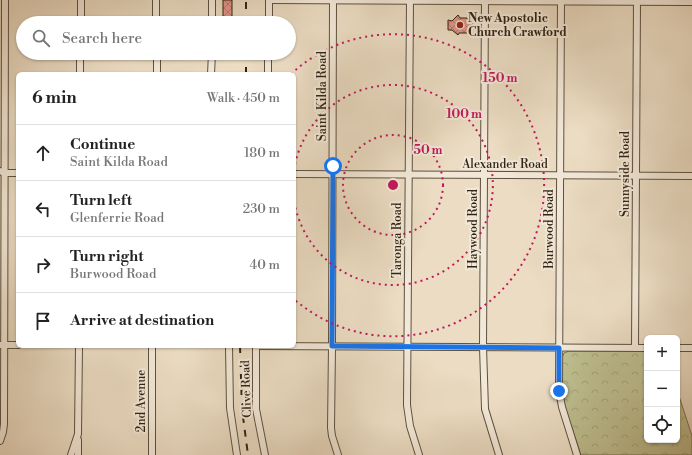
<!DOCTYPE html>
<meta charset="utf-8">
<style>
:root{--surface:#fff;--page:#f6f6f6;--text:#222;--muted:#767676;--line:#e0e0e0}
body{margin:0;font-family:"Libre Bodoni",serif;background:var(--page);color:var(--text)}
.controls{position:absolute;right:12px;bottom:12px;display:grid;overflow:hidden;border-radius:6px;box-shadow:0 1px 3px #0004}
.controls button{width:36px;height:36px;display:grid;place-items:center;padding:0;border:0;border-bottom:1px solid var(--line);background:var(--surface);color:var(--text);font:20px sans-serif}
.stop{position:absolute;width:12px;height:12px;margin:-9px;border:3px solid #1a73e8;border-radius:50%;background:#fff}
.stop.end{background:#1a73e8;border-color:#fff;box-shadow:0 1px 4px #0008}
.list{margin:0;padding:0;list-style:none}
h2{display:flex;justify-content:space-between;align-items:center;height:52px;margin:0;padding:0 16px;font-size:17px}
h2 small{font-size:13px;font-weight:400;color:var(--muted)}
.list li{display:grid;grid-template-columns:26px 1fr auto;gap:12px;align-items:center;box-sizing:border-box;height:56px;padding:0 16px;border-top:1px solid var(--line)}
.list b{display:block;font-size:15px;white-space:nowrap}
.list p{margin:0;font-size:13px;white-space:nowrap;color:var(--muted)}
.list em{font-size:13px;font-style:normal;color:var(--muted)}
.icon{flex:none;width:22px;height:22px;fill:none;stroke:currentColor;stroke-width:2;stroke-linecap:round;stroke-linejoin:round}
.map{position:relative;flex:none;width:692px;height:455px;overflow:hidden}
.search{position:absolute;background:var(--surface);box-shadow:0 1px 3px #0004;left:16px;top:16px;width:280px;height:44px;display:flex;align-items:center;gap:10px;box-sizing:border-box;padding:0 14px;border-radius:22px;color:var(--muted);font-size:15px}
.panel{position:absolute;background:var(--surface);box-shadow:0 1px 3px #0004;left:16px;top:72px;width:280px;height:276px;border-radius:6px}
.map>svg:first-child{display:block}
</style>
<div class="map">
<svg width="692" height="455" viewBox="0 0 692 455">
<defs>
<pattern id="park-crowns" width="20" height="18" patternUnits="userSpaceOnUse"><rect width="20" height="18" fill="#bebe8f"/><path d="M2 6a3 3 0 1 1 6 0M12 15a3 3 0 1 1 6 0" fill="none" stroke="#a4a37a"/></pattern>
<pattern id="building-cross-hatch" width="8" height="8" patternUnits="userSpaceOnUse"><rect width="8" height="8" fill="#e3948a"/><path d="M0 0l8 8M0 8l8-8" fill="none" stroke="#b87870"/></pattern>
</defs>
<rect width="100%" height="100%" fill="#ebdcc3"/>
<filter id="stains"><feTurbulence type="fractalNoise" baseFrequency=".005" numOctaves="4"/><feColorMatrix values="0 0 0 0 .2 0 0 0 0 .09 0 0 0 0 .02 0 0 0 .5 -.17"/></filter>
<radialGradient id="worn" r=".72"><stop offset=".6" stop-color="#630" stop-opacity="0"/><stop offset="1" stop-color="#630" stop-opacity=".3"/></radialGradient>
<path fill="url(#park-crowns)" stroke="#767051" d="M569,351H647V440H677V390L692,436V455H581L564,404L562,395V358L564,353Z"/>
<g fill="url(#building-cross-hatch)" stroke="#2f2313">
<rect x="223" y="0" width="9" height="21"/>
<path d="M458,15L460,18H467L473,24V27L467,33H459L458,35L452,30H448V20L452,21Z"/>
</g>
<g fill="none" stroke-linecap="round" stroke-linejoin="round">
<defs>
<g id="street">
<path d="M156,0V23"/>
<path d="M269,0L692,2"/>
<path d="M333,0L332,346L331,428L332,436L338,455"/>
<path d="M410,0L407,405L410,426L419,455"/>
<path d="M485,0L483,347L485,409L499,455"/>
<path d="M561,0L559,391L562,407L577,455"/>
<path d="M81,23V0"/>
<path d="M212,23V0"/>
<path d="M269,23V0"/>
<path d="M157,53V74"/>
<path d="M80,74V53"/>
<path d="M211,74L212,53"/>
<path d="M268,74V53"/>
<path d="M0,171L4,173H18"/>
<path d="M294,174L692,176"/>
<path d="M0,345H18"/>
<path d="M152,346V455"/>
<path d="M229,346L230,408L237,455"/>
<path d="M256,346L647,348"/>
<path d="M256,346V409L265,455"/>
<path d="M635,348L637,0"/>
<path d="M677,348H692"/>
<path d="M78,440V455"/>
<path d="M0,441L3,432L4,424L5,0"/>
<path d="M71,455L78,434L79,346"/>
</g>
</defs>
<use href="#street" stroke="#5e513f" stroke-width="8"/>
<use href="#street" stroke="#f2e8d8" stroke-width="6"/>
<g stroke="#2f2313" stroke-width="2" stroke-dasharray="7 7" stroke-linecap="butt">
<path d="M246,23V0"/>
<path d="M246,74V53"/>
<path d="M240,346L242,409L248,455"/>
</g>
</g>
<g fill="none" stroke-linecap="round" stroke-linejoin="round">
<path stroke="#1a73e8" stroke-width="5" d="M333,166L332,346L559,348V391"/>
</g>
<g fill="none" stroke="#c2185b" stroke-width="2" stroke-dasharray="2 4">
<circle cx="393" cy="185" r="50"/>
<path d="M294 170A100 100 0 1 1 294 200"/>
<path d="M291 74A151 151 0 1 1 295 300"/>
</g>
<circle fill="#8f2418" stroke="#f2e8d8" stroke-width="1.5" cx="460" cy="25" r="4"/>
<g text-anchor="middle" stroke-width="4" stroke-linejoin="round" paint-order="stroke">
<g font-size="12" font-weight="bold" fill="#2f2313" stroke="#f2e8d8" text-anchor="start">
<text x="468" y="22">New Apostolic<tspan x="468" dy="14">Church Crawford</tspan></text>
</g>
<g font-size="12" fill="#2f2313" stroke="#f2e8d8">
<text transform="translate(322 96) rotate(-90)" y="4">Saint Kilda Road</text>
<text x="505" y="168">Alexander Road</text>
<text transform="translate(625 174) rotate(-90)" y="4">Sunnyside Road</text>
<text transform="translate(473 229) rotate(-90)" y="4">Haywood Road</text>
<text transform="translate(549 229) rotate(-90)" y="4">Burwood Road</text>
<text transform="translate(397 240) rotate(-90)" y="4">Taronga Road</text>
<text transform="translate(246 389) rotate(-92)" y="4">Clive Road</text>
<text transform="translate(141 401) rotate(-90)" y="4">2nd Avenue</text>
</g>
</g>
<circle cx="393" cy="185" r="6" fill="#c2185b" stroke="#f2e8d8" stroke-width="2"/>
<g font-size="12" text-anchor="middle" font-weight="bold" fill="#c2185b" stroke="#f2e8d8" stroke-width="4" stroke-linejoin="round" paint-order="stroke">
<text x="500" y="82">150 m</text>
<text x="464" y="118">100 m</text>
<text x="428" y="154">50 m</text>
</g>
<rect width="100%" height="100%" filter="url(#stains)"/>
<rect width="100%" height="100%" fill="url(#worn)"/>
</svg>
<div class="controls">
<button>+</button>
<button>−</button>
<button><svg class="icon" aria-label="locate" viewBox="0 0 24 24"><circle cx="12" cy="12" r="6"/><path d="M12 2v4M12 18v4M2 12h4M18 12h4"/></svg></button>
</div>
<div class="stop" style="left:333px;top:166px"></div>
<div class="stop end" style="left:559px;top:391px"></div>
<div class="search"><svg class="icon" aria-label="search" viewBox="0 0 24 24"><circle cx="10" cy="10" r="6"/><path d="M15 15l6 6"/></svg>Search here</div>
<section class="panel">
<h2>6 min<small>Walk · 450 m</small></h2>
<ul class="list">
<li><svg class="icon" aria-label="ahead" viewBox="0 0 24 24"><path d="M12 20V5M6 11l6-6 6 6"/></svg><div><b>Continue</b><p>Saint Kilda Road</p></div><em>180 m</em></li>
<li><svg class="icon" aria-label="left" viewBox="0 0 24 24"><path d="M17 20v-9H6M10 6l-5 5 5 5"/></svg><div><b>Turn left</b><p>Glenferrie Road</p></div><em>230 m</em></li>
<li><svg class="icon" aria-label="right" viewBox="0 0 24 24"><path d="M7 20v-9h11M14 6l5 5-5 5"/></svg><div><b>Turn right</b><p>Burwood Road</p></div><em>40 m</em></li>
<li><svg class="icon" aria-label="arrive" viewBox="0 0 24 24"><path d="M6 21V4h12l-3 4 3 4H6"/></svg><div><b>Arrive at destination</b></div></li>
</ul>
</section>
</div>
